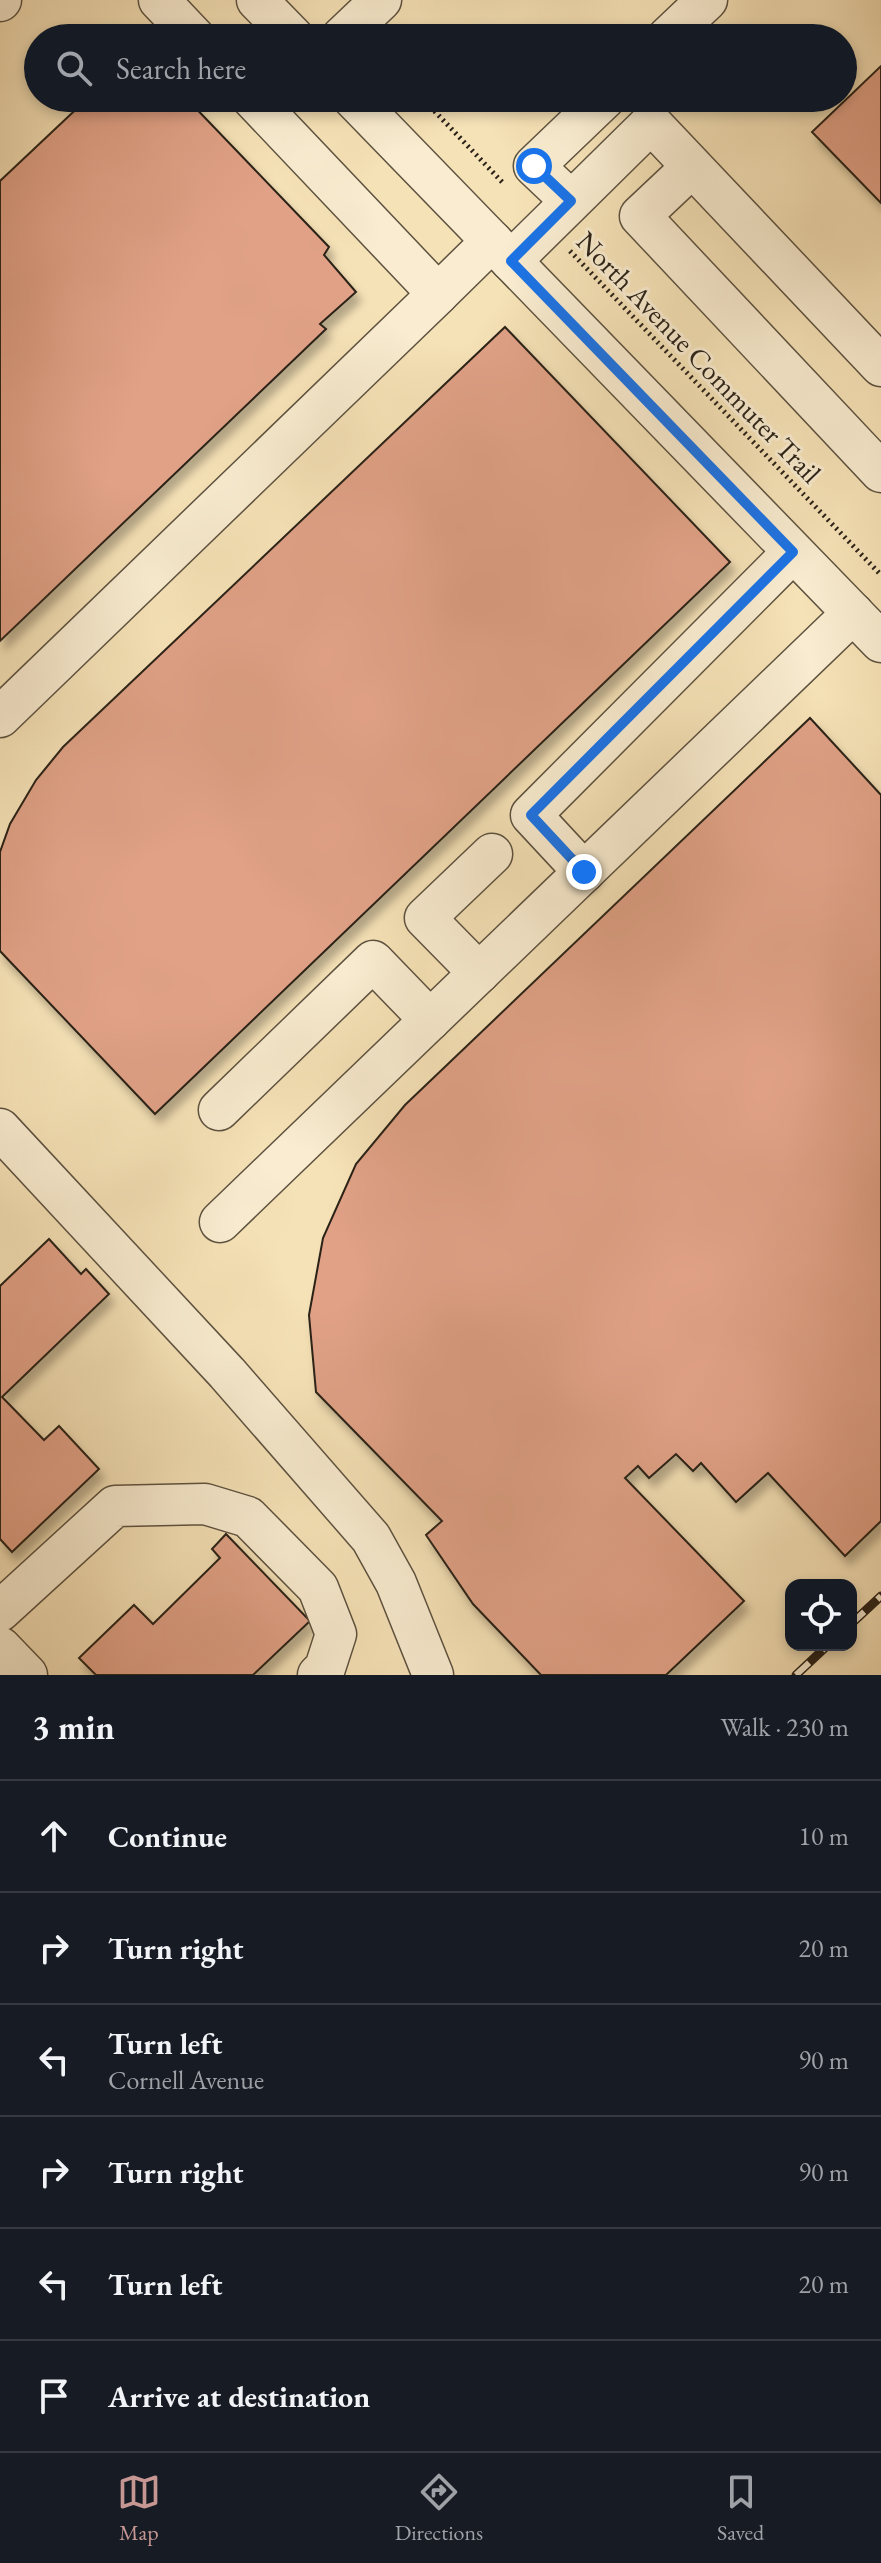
<!DOCTYPE html>
<meta charset="utf-8">
<style>
:root{--surface:#171b24;--page:#20242c;--text:#f1f3f6;--muted:#9ea1a6;--line:#363941;--accent:#c59692}
body{margin:0;font-family:"EB Garamond",serif;background:var(--page);color:var(--text)}
.controls{position:absolute;right:24px;bottom:24px;display:grid;overflow:hidden;border-radius:16px;box-shadow:0 4px 12px #0003}
.controls button{width:72px;height:72px;display:grid;place-items:center;padding:0;border:0;border-bottom:2px solid var(--line);background:var(--surface);color:var(--text);font:40px sans-serif}
.stop{position:absolute;width:24px;height:24px;margin:-18px;border:6px solid #1a73e8;border-radius:50%;background:#fff}
.stop.end{background:#1a73e8;border-color:#fff;box-shadow:0 2px 8px #0008}
.list{margin:0;padding:0;list-style:none}
h2{display:flex;justify-content:space-between;align-items:center;height:104px;margin:0;padding:0 32px;font-size:34px}
h2 small{font-size:26px;font-weight:400;color:var(--muted)}
.list li{display:grid;grid-template-columns:52px 1fr auto;gap:24px;align-items:center;box-sizing:border-box;height:112px;padding:0 32px;border-top:2px solid var(--line)}
.list b{display:block;font-size:30px;white-space:nowrap}
.list p{margin:0;font-size:26px;white-space:nowrap;color:var(--muted)}
.list em{font-size:26px;font-style:normal;color:var(--muted)}
.icon{flex:none;width:44px;height:44px;fill:none;stroke:currentColor;stroke-width:2;stroke-linecap:round;stroke-linejoin:round}
.map{position:relative;flex:none;width:881px;height:1675px;overflow:hidden}
.search{position:absolute;background:var(--surface);box-shadow:0 4px 12px #0003;left:24px;right:24px;top:24px;height:88px;display:flex;align-items:center;gap:20px;box-sizing:border-box;padding:0 28px;border-radius:44px;color:var(--muted);font-size:30px}
.sheet{height:776px;background:var(--surface)}
nav{display:flex;justify-content:space-around;align-items:center;box-sizing:border-box;height:112px;border-top:2px solid var(--line);background:var(--surface);font-size:22px;color:var(--muted)}
nav a{display:grid;justify-items:center;gap:4px}
nav .on{color:var(--accent)}
.map>svg:first-child{display:block}
</style>
<div class="map">
<svg width="881" height="1675" viewBox="0 0 881 1675">
<defs>
<filter id="shadow"><feDropShadow dx="5" dy="9" stdDeviation="4" flood-color="#0004"/></filter>
</defs>
<rect width="100%" height="100%" fill="#f6e2b7"/>
<filter id="stains"><feTurbulence type="fractalNoise" baseFrequency=".0025" numOctaves="4"/><feColorMatrix values="0 0 0 0 .2 0 0 0 0 .09 0 0 0 0 .02 0 0 0 .5 -.17"/></filter>
<radialGradient id="worn" r=".72"><stop offset=".6" stop-color="#630" stop-opacity="0"/><stop offset="1" stop-color="#630" stop-opacity=".3"/></radialGradient>
<g fill="#e0a186" stroke="#2a2218" stroke-width="2" filter="url(#shadow)">
<path d="M881,66V203L812,132Z"/>
<path d="M88,98H186L329,247L324,255L356,292L320,324L326,329L0,641V181Z"/>
<path d="M505,327L730,562L155,1114L0,951V852L10,824L36,780L63,747Z"/>
<path d="M810,718L881,795V1521L845,1556L768,1473L736,1502L701,1463L693,1471L676,1454L649,1478L638,1466L625,1478L744,1601L666,1675H541L473,1604L426,1535L442,1521L316,1392L309,1315L323,1238L356,1164L405,1105Z"/>
<path d="M49,1239L81,1274L86,1269L109,1294L2,1397L44,1440L59,1426L99,1469L12,1552L0,1539V1286Z"/>
<path d="M226,1534L310,1621L253,1675H96L79,1658L134,1605L153,1624L220,1558L212,1549Z"/>
</g>
<g fill="none" stroke-linecap="round" stroke-linejoin="round">
<defs>
<g id="minor">
<path d="M159,0L195,38"/>
<path d="M257,0L294,38"/>
<path d="M0,1L1,0"/>
<path d="M341,38L381,0"/>
<path d="M667,38L707,0"/>
<path d="M353,98L881,642"/>
<path d="M692,167L640,216L881,472"/>
<path d="M571,201L534,166L605,98"/>
<path d="M511,261L651,123L881,366"/>
<path d="M438,294L492,241"/>
<path d="M0,717L438,294L252,98"/>
<path d="M584,872L531,815L793,552"/>
<path d="M479,973L425,918L492,854"/>
<path d="M219,1110L373,961L430,1020"/>
<path d="M0,1129L227,1373L371,1538L396,1583L433,1675"/>
<path d="M220,1222L853,613"/>
<path d="M0,1611L115,1506L205,1504L248,1517L318,1588L336,1634L325,1668L318,1675"/>
<path d="M0,1647L27,1675"/>
</g>
</defs>
<use href="#minor" stroke="#5d5240" stroke-width="43"/>
<g stroke="#2a2218" stroke-width="5" stroke-dasharray="2 4" stroke-linecap="butt">
<path d="M422,98L504,184"/>
<path d="M570,251L881,575"/>
</g>
<use href="#minor" stroke="#f9ecd0" stroke-width="40"/>
<defs>
<g id="rail">
<path d="M851,1624L881,1596"/>
<path d="M796,1675L828,1645"/>
</g>
</defs>
<use href="#rail" stroke="#2a2218" stroke-width="9"/>
<use href="#rail" stroke="#f9ecd0" stroke-width="6" stroke-dasharray="18" stroke-linecap="butt"/>
</g>
<g fill="none" stroke-linecap="round" stroke-linejoin="round">
<path stroke="#1a73e8" stroke-width="10" d="M534,166L571,201L511,261L793,552L531,815L584,872"/>
</g>
<g text-anchor="middle" stroke-width="6" stroke-linejoin="round" paint-order="stroke">
<g font-size="28" fill="#2a2218" stroke="#f9ecd0">
<text transform="translate(699 357) rotate(46)" y="10">North Avenue Commuter Trail</text>
</g>
</g>
<rect width="100%" height="100%" filter="url(#stains)"/>
<rect width="100%" height="100%" fill="url(#worn)"/>
</svg>
<div class="controls">
<button><svg class="icon" aria-label="locate" viewBox="0 0 24 24"><circle cx="12" cy="12" r="6"/><path d="M12 2v4M12 18v4M2 12h4M18 12h4"/></svg></button>
</div>
<div class="stop" style="left:534px;top:166px"></div>
<div class="stop end" style="left:584px;top:872px"></div>
<div class="search"><svg class="icon" aria-label="search" viewBox="0 0 24 24"><circle cx="10" cy="10" r="6"/><path d="M15 15l6 6"/></svg>Search here</div>
</div>
<section class="sheet">
<h2>3 min<small>Walk · 230 m</small></h2>
<ul class="list">
<li><svg class="icon" aria-label="ahead" viewBox="0 0 24 24"><path d="M12 20V5M6 11l6-6 6 6"/></svg><div><b>Continue</b></div><em>10 m</em></li>
<li><svg class="icon" aria-label="right" viewBox="0 0 24 24"><path d="M7 20v-9h11M14 6l5 5-5 5"/></svg><div><b>Turn right</b></div><em>20 m</em></li>
<li><svg class="icon" aria-label="left" viewBox="0 0 24 24"><path d="M17 20v-9H6M10 6l-5 5 5 5"/></svg><div><b>Turn left</b><p>Cornell Avenue</p></div><em>90 m</em></li>
<li><svg class="icon" aria-label="right" viewBox="0 0 24 24"><path d="M7 20v-9h11M14 6l5 5-5 5"/></svg><div><b>Turn right</b></div><em>90 m</em></li>
<li><svg class="icon" aria-label="left" viewBox="0 0 24 24"><path d="M17 20v-9H6M10 6l-5 5 5 5"/></svg><div><b>Turn left</b></div><em>20 m</em></li>
<li><svg class="icon" aria-label="arrive" viewBox="0 0 24 24"><path d="M6 21V4h12l-3 4 3 4H6"/></svg><div><b>Arrive at destination</b></div></li>
</ul>
</section>
<nav>
<a class="on"><svg class="icon" aria-label="map" viewBox="0 0 24 24"><path d="M3 6l6-2 6 2 6-2v14l-6 2-6-2-6 2zM9 4v14M15 6v14"/></svg>Map</a>
<a><svg class="icon" aria-label="directions" viewBox="0 0 24 24"><path d="M12 3l9 9-9 9-9-9zM9 14v-3h6M13 9l2 2-2 2"/></svg>Directions</a>
<a><svg class="icon" aria-label="saved" viewBox="0 0 24 24"><path d="M7 4h10v16l-5-4-5 4z"/></svg>Saved</a>
</nav>
